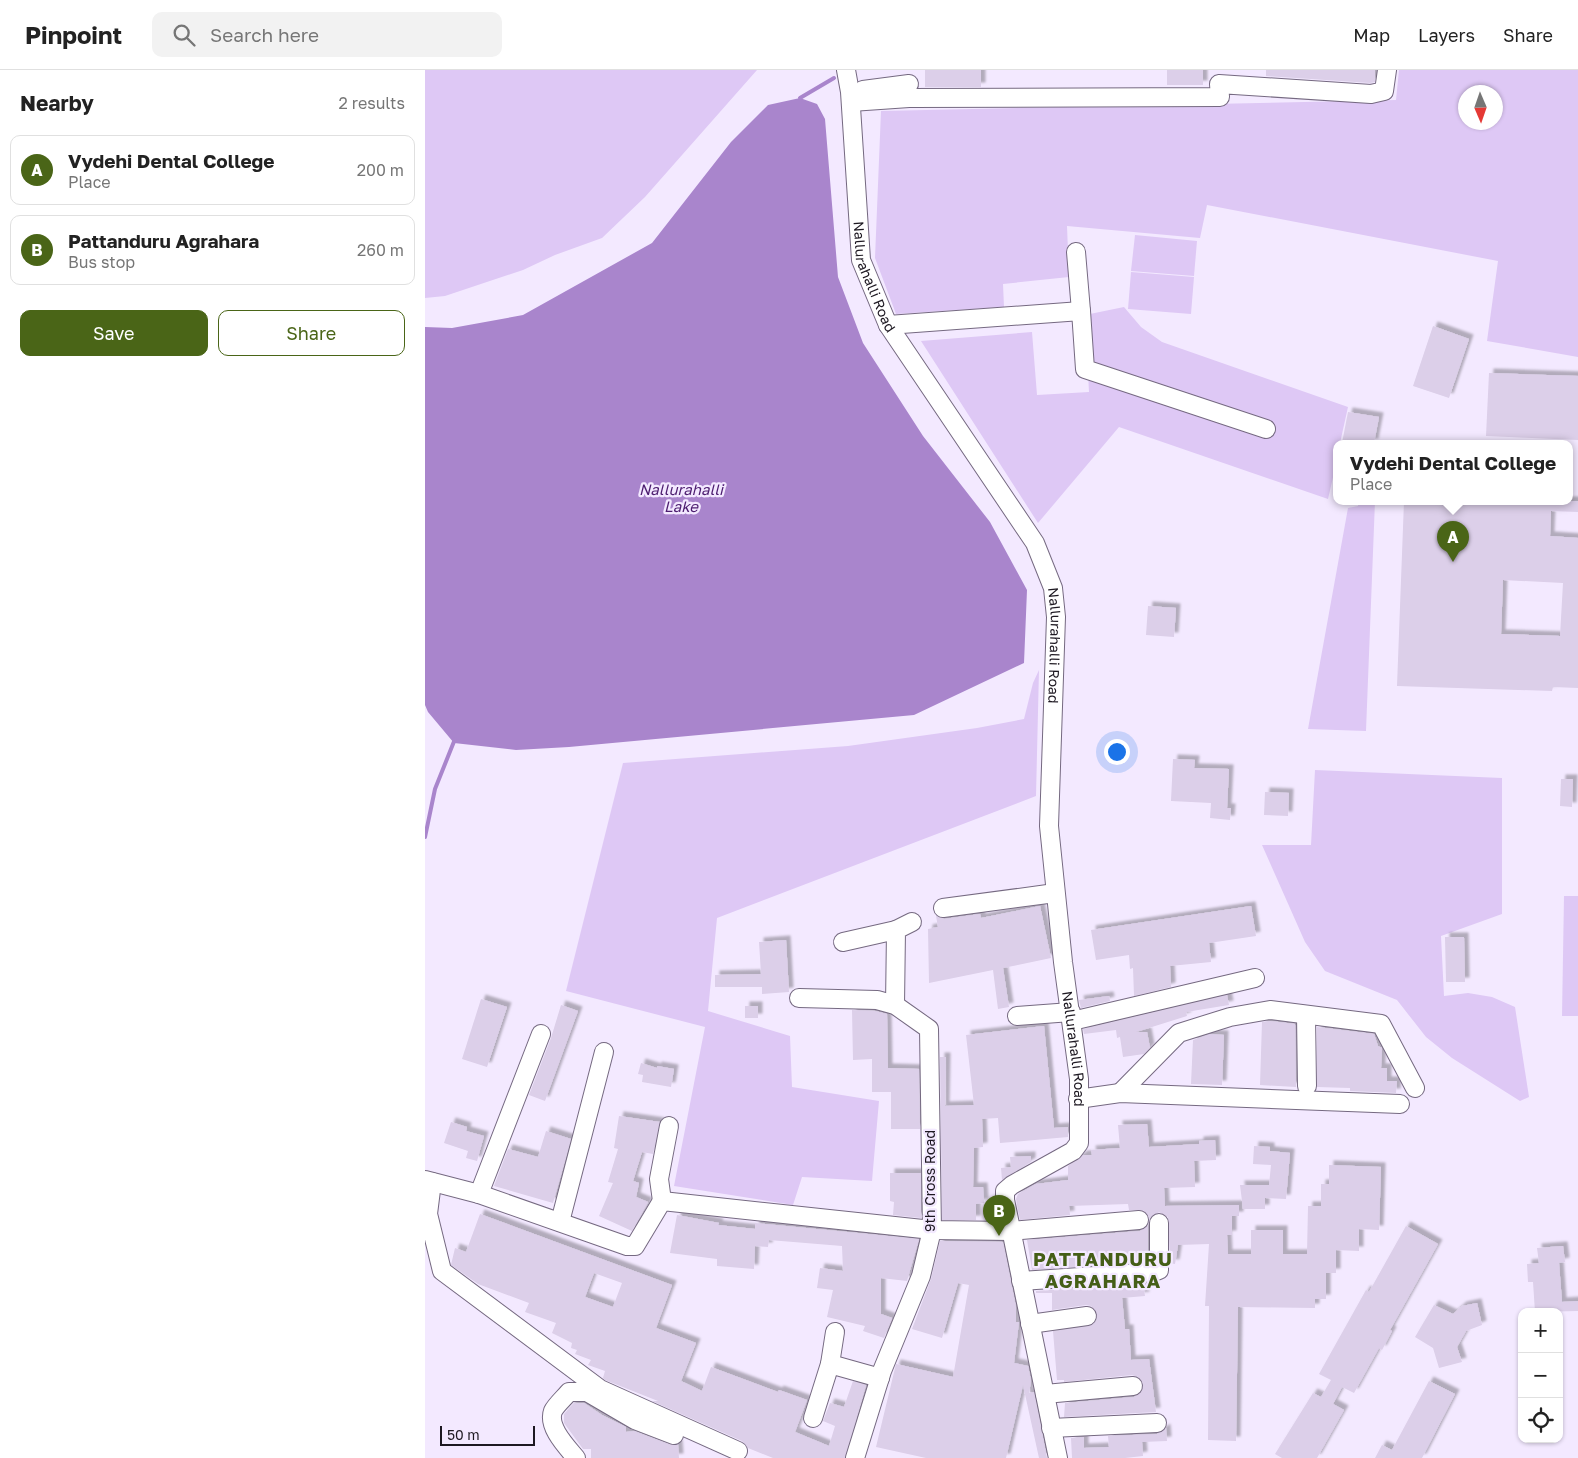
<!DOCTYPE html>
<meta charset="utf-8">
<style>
:root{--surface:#fff;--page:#f2f2f2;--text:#222;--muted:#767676;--line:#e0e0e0;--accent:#4a6517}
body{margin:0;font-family:"Golos Text",sans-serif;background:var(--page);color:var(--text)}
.controls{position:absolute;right:15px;bottom:15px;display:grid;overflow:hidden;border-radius:10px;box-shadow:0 1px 4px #0004}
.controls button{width:45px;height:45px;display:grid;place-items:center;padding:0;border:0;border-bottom:1px solid var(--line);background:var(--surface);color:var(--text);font:25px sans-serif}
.compass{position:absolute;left:1033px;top:15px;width:45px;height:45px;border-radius:50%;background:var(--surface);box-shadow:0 1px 4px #0004;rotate:178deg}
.scale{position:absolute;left:15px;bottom:12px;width:95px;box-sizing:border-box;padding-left:5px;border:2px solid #1d1821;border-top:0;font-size:14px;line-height:18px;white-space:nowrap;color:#1d1821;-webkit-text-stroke:4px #f3e9ff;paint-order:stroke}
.you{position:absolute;left:691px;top:681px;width:18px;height:18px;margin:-12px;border:4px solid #fff;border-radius:50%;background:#1a73e8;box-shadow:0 0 0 8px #1a73e833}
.badge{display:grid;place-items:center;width:32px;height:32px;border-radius:50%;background:var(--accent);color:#fff;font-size:16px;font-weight:700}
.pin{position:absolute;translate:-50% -41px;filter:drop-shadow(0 1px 2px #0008)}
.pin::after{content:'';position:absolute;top:26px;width:18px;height:15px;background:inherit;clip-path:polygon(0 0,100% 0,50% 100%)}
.popup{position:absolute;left:908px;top:370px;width:240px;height:65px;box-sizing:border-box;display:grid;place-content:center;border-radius:10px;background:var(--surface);filter:drop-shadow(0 1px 4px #0005);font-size:16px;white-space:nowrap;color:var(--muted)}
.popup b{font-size:19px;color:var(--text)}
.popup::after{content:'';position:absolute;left:50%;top:100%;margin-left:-10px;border:10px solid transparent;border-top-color:var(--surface)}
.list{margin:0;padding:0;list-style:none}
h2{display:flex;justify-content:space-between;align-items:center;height:65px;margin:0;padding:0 20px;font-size:21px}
h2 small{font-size:16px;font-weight:400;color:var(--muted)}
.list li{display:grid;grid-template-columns:32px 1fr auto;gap:15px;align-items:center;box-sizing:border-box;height:70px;margin:0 10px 10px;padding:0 10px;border:1px solid var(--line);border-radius:10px}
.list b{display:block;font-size:19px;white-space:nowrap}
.list p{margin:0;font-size:16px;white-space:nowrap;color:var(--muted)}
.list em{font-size:16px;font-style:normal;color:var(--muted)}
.actions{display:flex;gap:10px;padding:15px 20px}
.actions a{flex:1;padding:11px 0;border:1px solid var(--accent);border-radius:10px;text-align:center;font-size:18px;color:var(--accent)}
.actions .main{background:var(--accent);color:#fff}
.icon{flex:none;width:28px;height:28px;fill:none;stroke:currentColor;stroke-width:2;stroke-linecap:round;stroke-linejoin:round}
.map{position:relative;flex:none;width:1153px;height:1388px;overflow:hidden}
header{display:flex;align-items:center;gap:30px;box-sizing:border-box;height:70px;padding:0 25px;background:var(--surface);border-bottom:1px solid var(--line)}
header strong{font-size:24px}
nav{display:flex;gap:28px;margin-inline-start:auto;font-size:18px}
.search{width:350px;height:45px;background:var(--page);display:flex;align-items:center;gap:12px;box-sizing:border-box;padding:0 18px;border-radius:10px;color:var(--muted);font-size:19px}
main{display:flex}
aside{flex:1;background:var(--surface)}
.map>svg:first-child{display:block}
</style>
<header>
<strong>Pinpoint</strong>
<div class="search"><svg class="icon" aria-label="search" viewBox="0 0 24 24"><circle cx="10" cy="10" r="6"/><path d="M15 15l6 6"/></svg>Search here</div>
<nav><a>Map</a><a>Layers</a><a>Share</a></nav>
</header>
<main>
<aside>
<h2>Nearby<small>2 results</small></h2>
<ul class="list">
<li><span class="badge">A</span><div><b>Vydehi Dental College</b><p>Place</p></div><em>200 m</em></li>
<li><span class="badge">B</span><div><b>Pattanduru Agrahara</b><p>Bus stop</p></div><em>260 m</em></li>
</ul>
<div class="actions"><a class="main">Save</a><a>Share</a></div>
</aside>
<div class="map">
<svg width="1153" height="1388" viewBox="0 0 1153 1388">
<defs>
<filter id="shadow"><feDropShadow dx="4.5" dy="-4.5" stdDeviation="1" flood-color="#0004"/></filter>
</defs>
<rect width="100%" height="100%" fill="#f3e9ff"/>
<g fill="#dec8f5" fill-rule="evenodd">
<path d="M0,0H332L220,127L177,168L130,185L98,200L20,226L0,228Z"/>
<path d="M974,0H1153V287L1062,271L1073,191L782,135L775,168L642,156L644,207L578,214L579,237L471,244L450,188L456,41L971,30ZM1040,22H1070V52H1040Z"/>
<path d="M710,165L772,171L769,206L706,201Z"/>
<path d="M706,202L769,207L766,244L703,239Z"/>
<path d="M699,237L716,257L737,272L923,337L915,373H912V390L903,429L694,357L613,453L496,271L607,262L612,325L664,322L660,245Z"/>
<path d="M934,431H950L941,661L883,659L923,438L933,436Z"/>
<path d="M614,600L611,726L292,848L283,941L365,966L367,1017L454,1031L447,1111L377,1107L368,1135L249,1116L280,957L141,921L198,693L423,676L552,658L599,649L608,613Z"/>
<path d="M890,700L1077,708V844L1016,866L1019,926L1043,923L1067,927L1090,937L1104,1027L1095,1031L1027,988L1001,967L972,930L900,901L880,872L837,775H886Z"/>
<path d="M1139,826H1153V946H1137Z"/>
</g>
<path fill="#a985cc" d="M375,28L392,34L400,49L413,207L438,273L498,366L565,452L602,520L599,593L489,645L144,677L91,680L29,673L3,642L0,635V257L27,258L98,245L227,173L306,72L343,35Z"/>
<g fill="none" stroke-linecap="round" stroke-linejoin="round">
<g stroke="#a985cc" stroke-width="4">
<path d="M375,28L409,8"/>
<path d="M0,767L10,719L30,669"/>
</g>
</g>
<g fill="#dccfe9" fill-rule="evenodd" filter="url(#shadow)">
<rect x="500" y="0" width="56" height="17"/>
<rect x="742" y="0" width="36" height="15"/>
<path d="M841,0H950V12L945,13L841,6Z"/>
<path d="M1008,256L1044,269L1024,328L988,316Z"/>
<path d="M1064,303L1153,306V370L1061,366Z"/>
<path d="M923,342L954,347L949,373H917Z"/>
<path d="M979,431H1153V442L1126,441L1125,466L1153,468V618L1128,617L1127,621L972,616ZM1078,510L1138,513L1135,566L1076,564Z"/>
<path d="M723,536L751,538L749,567L721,565Z"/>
<path d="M748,689L770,690L769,698L804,699L802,738H806L805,750L785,748L786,733L746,731Z"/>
<path d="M1136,709H1148L1147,737L1135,736Z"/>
<path d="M840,722L864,723L863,746L839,745Z"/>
<path d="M615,836L626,888L578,898L584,937L573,939L568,900L504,913L503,859L513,857L511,846L519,849L555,844L556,848Z"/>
<path d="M826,836L831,866L784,873L786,892L745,896L746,917L709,926L708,898L705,899L704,885L671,890L666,860Z"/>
<path d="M1020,867H1039L1040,912H1021Z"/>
<path d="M361,870L364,922L337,924V917H290V905L336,904L334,872Z"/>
<path d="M802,925L804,935L761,942L762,946L711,962H722L725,978L719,984L698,987L695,967L692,968L691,960L659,964L658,959Z"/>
<path d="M684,926L685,931L656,938L654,930Z"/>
<path d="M56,929L82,937L62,997L37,989Z"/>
<path d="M136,935L153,941L120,1031L104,1025L126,968Z"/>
<rect x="320" y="936" width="13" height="12"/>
<path d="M427,940L450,941L462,944L463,998L494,999L495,1059H466V1022H447V989L428,990Z"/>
<path d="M845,951L870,954L871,1017L835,1015L837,952Z"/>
<path d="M619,956L629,1058L643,1057V1067L575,1073L573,1048L557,1049L558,1077L549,1078L548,1117H558L559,1133L551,1134V1150H517L515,987H521L520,1036L549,1035L541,965Z"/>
<path d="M892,957L949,964L953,976L957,978L956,998H962V1011H972L971,1023L925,1021V1018L892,1017Z"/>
<path d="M785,964L799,965L797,1015L766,1014L768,970Z"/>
<path d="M216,993L232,998V996L249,999L246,1017L217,1012L218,1005L213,1004Z"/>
<path d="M194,1046L235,1052L228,1084L217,1082L208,1111L214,1113L211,1127L223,1132L207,1161L174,1146L188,1113L183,1112L193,1079L189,1078Z"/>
<path d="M26,1052L42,1057L41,1061L59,1066L52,1091L41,1088L43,1081L19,1073Z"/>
<path d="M722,1054L724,1077L774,1074V1071L790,1070L791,1090L769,1091L770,1117L739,1118L740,1136L814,1135V1146H807V1165H802L803,1184H826V1160H858V1184H882L883,1136H896V1114H904V1095L956,1097L954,1160L934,1159V1181L911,1180V1203H901V1229H890V1238L813,1237L811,1371L783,1370L784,1236H780L784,1174L753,1175L750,1194L745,1193L743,1147L734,1142L724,1149L718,1140H704L703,1134L644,1136L645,1145L595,1150L591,1129L593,1124L611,1114L643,1110V1096L658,1085H667L666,1080L695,1078L693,1055Z"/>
<path d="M121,1061L146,1069L128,1133L69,1116L83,1079L113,1087Z"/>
<path d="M829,1076L845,1077V1081L865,1083L861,1129L840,1128V1139H818L815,1115H844L846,1095L828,1094Z"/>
<path d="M606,1086V1092L577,1110L576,1098L586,1097L585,1087Z"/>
<path d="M465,1103H496V1148L468,1145L469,1132L465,1131Z"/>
<path d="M55,1144L247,1215L231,1258L271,1273L256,1311L277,1321L286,1297L353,1322L354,1320L382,1330L370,1362L404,1376L410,1356L398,1351L405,1333L419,1337L428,1311L441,1315L420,1388H348L323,1378L317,1371L227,1331H233L180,1310L178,1308L180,1301L163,1295L166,1290L150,1284L152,1280L146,1278L147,1273L127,1263L131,1253L100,1242L104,1233L53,1214L26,1195L30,1178L41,1182ZM169,1203L197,1213L188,1237L160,1227Z"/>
<path d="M252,1145L294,1153L293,1155L330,1159V1153L494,1169L482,1211L456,1208V1244L467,1248L459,1268L438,1261L440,1256L402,1247L408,1220L392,1218L395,1198L418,1201L417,1176L344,1170L343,1177L330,1176L329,1199L292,1196V1189L245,1183Z"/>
<path d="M723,1155V1192L607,1200L602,1170L715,1161Z"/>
<path d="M981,1156L1013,1174L965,1260L967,1261L957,1280L954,1278L929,1323L917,1317L908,1334L919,1340L892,1388H857L850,1384L888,1323L896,1327L906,1310L894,1304L941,1220L944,1222Z"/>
<path d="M515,1171L578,1172L591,1237V1252H594L589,1293L603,1296L606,1311L604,1323L609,1322L622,1388H614L598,1315L581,1388H501L451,1377L471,1294L528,1307L544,1215L533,1213L517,1268L487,1259L506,1209Z"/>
<path d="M1138,1176L1140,1192L1134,1193L1137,1232L1153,1231V1241L1110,1242L1108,1212H1103L1102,1194L1114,1193L1112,1178Z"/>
<path d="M718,1213L720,1226L697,1228L700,1259H704L706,1290L724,1289L731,1342L639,1347L640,1333L709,1327L717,1321L718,1315L713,1307L707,1305L639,1312V1310H632L628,1261L664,1256L672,1250V1244L666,1236L661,1235L627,1240V1223H611V1221Z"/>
<path d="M1052,1233L1057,1255L1041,1261L1032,1277L1037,1292L1014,1298L1008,1278L990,1267L1009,1235L1028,1244L1037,1236Z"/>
<path d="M1004,1311L1030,1324L997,1388H950L957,1375L967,1380Z"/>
<path d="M149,1333H159L177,1345L201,1357V1362L209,1361L246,1375L253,1374L254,1388H166V1379H158L139,1353V1344Z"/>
<path d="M741,1358L742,1371L717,1372L718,1386L700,1388H647L646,1368L659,1367V1378L684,1377L683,1366L732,1364Z"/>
</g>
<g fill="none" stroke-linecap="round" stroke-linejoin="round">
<defs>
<g id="minor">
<path id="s1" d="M421,0L425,22L436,190L463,255L610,473L628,518L631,547L624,756L638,892L654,1009V1073L648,1081L587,1115L580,1121V1130L633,1388"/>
<path d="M438,20L484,14"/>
<path d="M426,32L484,28L795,27L794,14L946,24L959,21L962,0"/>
<path d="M651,182L656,241"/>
<path d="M463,255L656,241L660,299L841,359"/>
<path d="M518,838L630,823"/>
<path d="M418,872L471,860"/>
<path d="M374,928L452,930L470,935L504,959L507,1160L496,1206L457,1301L430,1388"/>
<path d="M470,935L471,860L487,852"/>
<path d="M881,945L882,1016"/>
<path d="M592,946L646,942"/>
<path d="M647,951L830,908"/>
<path d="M695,1023L754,963L805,947L845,940L956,954L990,1018"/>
<path d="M653,1029L695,1023L975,1034"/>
<path d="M0,1110L54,1124L202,1176H210L237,1131L507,1160L586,1161L714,1150"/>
<path d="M7,1112L3,1144L17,1201L175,1319L313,1381"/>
<path d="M54,1124L116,964"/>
<path d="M237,1131L234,1109L244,1056"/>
<path d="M135,1152L179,982"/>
<path d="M596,1211L729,1202L734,1200V1153"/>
<path d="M605,1254L662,1246"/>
<path d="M405,1294L410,1262"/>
<path d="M620,1324L708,1316"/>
<path d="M388,1348L405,1294L455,1308"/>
<path d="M626,1358L732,1353"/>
<path d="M151,1388C142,1377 122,1357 128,1341C131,1335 139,1328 144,1322H162L210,1350L249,1365"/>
</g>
</defs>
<use href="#minor" stroke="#756981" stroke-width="20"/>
<use href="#minor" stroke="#fff" stroke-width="18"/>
</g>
<g text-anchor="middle" stroke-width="4.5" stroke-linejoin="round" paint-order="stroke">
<g font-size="14" fill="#1d1821" stroke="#f3e9ff">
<text dy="5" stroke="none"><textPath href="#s1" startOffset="210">Nallurahalli Road</textPath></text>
<text dy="5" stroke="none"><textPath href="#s1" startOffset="630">Nallurahalli Road</textPath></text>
<text dy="5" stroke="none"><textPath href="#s1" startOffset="1035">Nallurahalli Road</textPath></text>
<text transform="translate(505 1111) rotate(-90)" y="5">9th Cross Road</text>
</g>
<g font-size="15" font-style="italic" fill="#4c1c6f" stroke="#f3e9ff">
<text x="256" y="425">Nallurahalli<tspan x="256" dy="17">Lake</tspan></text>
</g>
<g font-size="19" font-weight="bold" letter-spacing="1" fill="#455e17" stroke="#f3e9ff">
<text x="678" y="1196">PATTANDURU<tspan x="678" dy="22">AGRAHARA</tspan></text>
</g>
</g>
</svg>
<div class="controls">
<button>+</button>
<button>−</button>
<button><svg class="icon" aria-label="locate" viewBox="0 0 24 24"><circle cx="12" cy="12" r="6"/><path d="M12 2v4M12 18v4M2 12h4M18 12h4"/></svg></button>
</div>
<svg class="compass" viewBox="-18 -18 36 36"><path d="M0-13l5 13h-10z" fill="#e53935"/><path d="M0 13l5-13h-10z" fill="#767676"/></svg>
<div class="scale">50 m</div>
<div class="you"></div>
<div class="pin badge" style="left:1028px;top:492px">A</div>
<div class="popup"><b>Vydehi Dental College</b>Place</div>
<div class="pin badge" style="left:574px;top:1166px">B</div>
</div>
</main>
